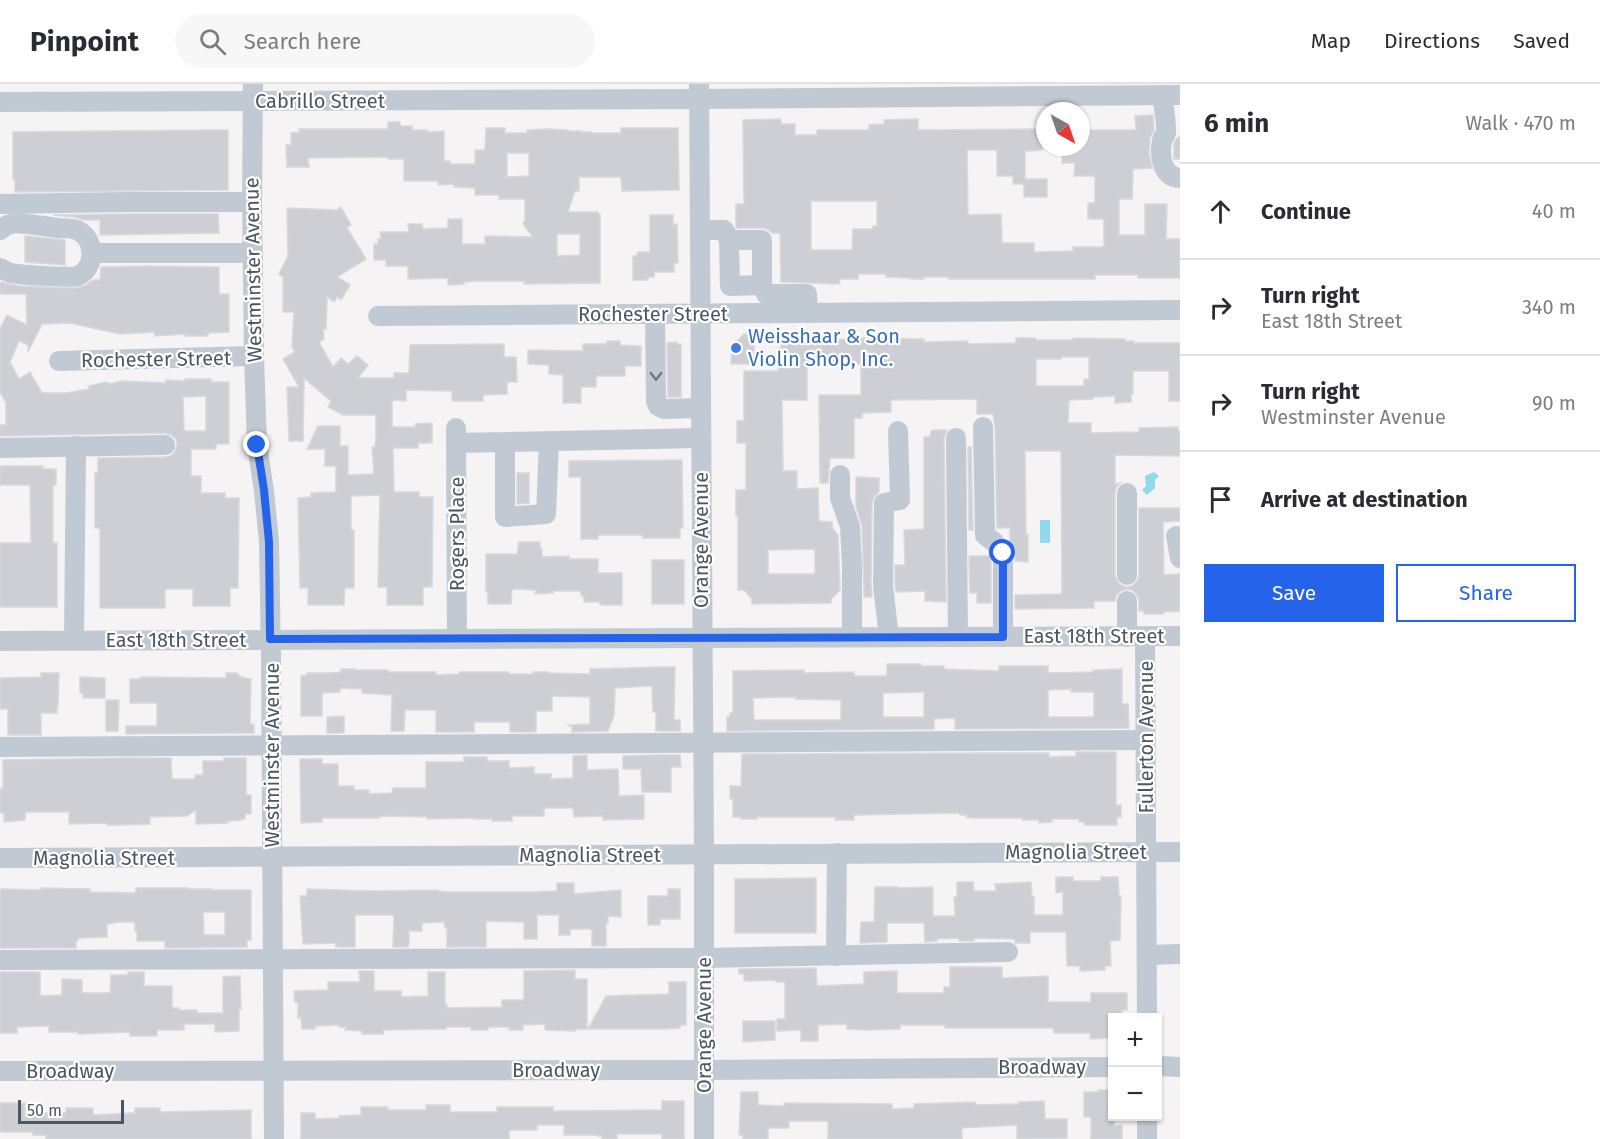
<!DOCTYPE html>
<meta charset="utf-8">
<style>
:root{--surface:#fff;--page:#f7f7f7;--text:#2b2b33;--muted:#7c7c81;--line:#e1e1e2;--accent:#2563eb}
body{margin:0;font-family:"Fira Sans",sans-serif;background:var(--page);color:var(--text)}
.controls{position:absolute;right:18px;bottom:18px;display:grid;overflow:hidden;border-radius:0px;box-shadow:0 2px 4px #0004}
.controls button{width:54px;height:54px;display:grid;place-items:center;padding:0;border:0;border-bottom:2px solid var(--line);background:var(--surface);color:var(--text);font:30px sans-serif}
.compass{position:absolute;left:1036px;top:18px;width:54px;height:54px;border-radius:50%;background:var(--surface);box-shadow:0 2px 4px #0004;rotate:140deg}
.scale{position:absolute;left:18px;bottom:15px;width:106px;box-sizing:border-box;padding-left:6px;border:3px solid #4a5661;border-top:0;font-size:16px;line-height:21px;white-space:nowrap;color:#4a5661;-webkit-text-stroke:4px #fff;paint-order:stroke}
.stop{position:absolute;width:18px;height:18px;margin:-14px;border:4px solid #2563eb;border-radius:50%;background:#fff}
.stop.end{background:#2563eb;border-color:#fff;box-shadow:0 2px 6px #0008}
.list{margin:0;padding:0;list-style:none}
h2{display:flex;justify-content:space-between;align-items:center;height:78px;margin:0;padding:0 24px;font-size:26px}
h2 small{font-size:20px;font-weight:400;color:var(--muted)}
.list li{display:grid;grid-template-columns:39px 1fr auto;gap:18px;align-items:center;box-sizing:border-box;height:96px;padding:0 24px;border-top:2px solid var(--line)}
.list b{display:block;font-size:22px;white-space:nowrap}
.list p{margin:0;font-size:20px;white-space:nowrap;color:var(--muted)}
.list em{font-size:20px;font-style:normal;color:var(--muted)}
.actions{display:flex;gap:12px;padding:18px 24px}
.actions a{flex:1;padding:14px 0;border:2px solid var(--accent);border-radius:0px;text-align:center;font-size:21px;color:var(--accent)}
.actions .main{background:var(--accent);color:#fff}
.icon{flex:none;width:33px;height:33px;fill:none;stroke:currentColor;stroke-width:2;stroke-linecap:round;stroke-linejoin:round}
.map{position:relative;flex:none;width:1180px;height:1055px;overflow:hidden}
header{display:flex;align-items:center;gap:36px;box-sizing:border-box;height:84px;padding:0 30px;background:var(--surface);border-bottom:2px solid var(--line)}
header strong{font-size:28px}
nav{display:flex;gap:33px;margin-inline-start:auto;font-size:21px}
.search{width:420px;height:54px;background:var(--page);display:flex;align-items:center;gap:15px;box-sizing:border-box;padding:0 21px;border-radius:33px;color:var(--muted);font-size:22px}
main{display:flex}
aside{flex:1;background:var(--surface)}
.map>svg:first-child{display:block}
</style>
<header>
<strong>Pinpoint</strong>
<div class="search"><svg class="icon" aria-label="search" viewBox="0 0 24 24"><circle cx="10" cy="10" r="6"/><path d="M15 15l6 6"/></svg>Search here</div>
<nav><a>Map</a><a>Directions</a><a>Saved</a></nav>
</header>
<main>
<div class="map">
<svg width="1180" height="1055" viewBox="0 0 1180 1055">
<rect width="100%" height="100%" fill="#f5f3f3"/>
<g fill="#90daee">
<path d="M1154,388L1159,392L1155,396V404L1147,411L1142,406L1146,402L1145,392Z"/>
<rect x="1040" y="436" width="10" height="23"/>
</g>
<g fill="#cdcfd5" stroke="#d7d9de" stroke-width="1.5" fill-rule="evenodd">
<path d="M1153,31L1154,46L1150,54L1149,69L1152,84L1133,85L1132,115H1119V151H1145V120H1167L1166,155H1180V194H1138V191H1095V195H949V193H924V195H911V194L886,193V190H858V195H840L839,200L781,198L780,149H772L767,145L763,144H736V120H744L743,36L781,35V40H795V51H817V46H869V41L884,40V36L918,35V46L1042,45V66L1025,67V95H1047V113H1024V100H1013V92H997V66H967L968,131L1001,130L1002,159H1034V168L1073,167V163H1104V135H1088V119H1095V92H1074L1075,79H1062V63H1081V46H1136L1135,32ZM811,117H877V142H873V145H853L852,166H811Z"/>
<path d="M388,38H400V42H412L413,46H427V48H431L444,47V77H450V80H475V66H485L486,44H505V49H527V46L547,45L568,46V47H581V48H591V49H621V44H678L679,106L622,107L621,93H579V107H575L568,128H598V130H600V199L524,200V197H477L464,198V200L448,201V194L408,195V182H386V176H374V160H378V155H381L380,148H409L408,140H422L423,145L448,144V135H462V160H485V152L533,153L523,140L525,136V115H499V111H475V104L454,103V100L438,101V97H404V75H388V73L308,74L309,83H287L286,61H291V49L300,48L299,45H388ZM507,69H529V92L507,93ZM557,150H580V171L557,172Z"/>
<path d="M209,46H228V106L15,108V94L13,95V48Z"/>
<path d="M1180,53V75H1174V59L1177,54Z"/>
<path d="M341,123L351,141L347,144L366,175L337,193L350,201L341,216L337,213L334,218L327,213L326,245H323L324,255L319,258L333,283L341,274L348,280L357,272L368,281L358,294H394V289H409L410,261L504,260V273H516L517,298H507V310L483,311V317H452V307L406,306V317L392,316V343H416L415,340L432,339V359H418V364H393L394,408H419V413H433L432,503H423V521H387V503H378L380,411L351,412V446H354V504H345L344,521H308V504H300L298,414L311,413V409L336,408V382H325V365H307L318,342H340V362H348V391L374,390L372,363H375L376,352V331H343L328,323L331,317L304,294L303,357H289L287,303H299L283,275L295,268L292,263L294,228H283V193L279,190L288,172L287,124L337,126Z"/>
<path d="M127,130H218L219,149L100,151V136H84L75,133L53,131Z"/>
<path d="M650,131H673V141L677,140L678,179H674V188H654V193H648V196H633V172H637V169H639V168H650Z"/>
<path d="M25,152L65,156V181L25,178Z"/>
<path d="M145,182L219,183V210H229V248L208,249V252H185V250L155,252L154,248L120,250L70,239L42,240L28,268V261L19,257L10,278L19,295L30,288L42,309H66L89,305L88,302L107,298L108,300L123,297L166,299V296L185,297V295H211V298H229V360H216V365H191V392H201V409H225V414H239L238,504H230V522H193V505H165V524H101L100,522V444H95V389H98V374L165,373L171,372L175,367L177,361L176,355L171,351L165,349L0,352V341H6V319L0,308V245L7,231L27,241L26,210H0V198L20,202L75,204L84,202L93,196H100L101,183ZM206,312V347H184L183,313Z"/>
<path d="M785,248H804V259L833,258V255L857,256V254L924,255V258L968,257V260L1016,259V254H1036V256H1073V254L1125,255V257H1134V259H1180V317H1169V287H1133V310H1131V318L1115,319V312L1093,313V315L1069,316L1068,339H1091V349L1139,348V344L1178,343V347H1180V372L1115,371V400L1120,399L1116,404L1115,409V491L1117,497L1121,501L1126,503L1132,502L1138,496L1139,491V424H1180V437L1163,438L1164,491L1180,490V527L1164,528V530H1144V527H1139V517L1137,511L1132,506L1128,505L1121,507L1116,512L1115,517H1094V524L1015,525V511L1062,510L1061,367H1025L1026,450H1028V478L1015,477V468L1010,458V444H997L995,343L993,330H977V315L891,316V328L862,329V334H854V374H830L828,399H820L819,311H861V280L807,279V316H782L783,387H797V405L818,404L819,437L832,438V443L838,451L840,506L831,515V519L752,520V515L744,506H738V432H736V406H746V359H737V337H744V287H778V264H781V249H785ZM1061,273H1089V295H1084V302H1036V275H1061ZM815,465V490H768V466Z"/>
<path d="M744,250H754V280H731L732,262Z"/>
<path d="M607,257H620V261L641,262V282H625V292H596V303H581V319H563V291L549,290V281L528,280V266L583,267V260H607Z"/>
<path d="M677,258V260H681V313H668L667,259Z"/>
<path d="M934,346H947L944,354L946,518L925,517V507L896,508L895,501V481H905L904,446L924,445V353H930L931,347Z"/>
<path d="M968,363H971L973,446H969Z"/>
<path d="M682,376L683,444H680V454H643L642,451H598V455H581V393H569V377Z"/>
<path d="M0,382H43V385H56V401H53V459H57V523H0V459H31L30,401H0Z"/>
<path d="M517,389H529V419L517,420Z"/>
<path d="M856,393L879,394V408L874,413L872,419L871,502L872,513H864L862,441L856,423Z"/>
<path d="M519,458H540V464H542V473L569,472V475H598V489H622V521H600V518H584V512H581V507H553V509L535,510L536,506L512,505L511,520H488V508H486V470H517Z"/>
<path d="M969,472H990L991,473V519H977V509H970Z"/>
<rect x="652" y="476" width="32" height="44"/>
<path d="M887,580H921V582H944V585L999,587V582H1048V589L1093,588V586L1122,585V620H1128L1129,644L955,645V634L934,635V645L727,647V633H730V629H733V587L804,586V589L854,588V592H887ZM1071,605V608H1094V633H1048V606ZM924,608V633H883V609ZM796,613L795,615L841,616V636H754L753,614Z"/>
<path d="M663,583H675L674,636H680V647H656V628H653L652,603L650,602L615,604L614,632L608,647L572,648V643L568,641L590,640V613L552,612V627H536V648H510V638H474V648H436V626H405L404,647H391L392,611L362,609V605L340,604V608L322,609V632H301V592L307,591V589H331L341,588V585H355V586H388V588H436V591L459,590V588H509V590H533V588H549V589L590,590V585Z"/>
<path d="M41,589H59L58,622H57V629H41V651H8V625H0V594L41,593Z"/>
<path d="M226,589H237L241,593L251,595L250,640H254V649L126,650V642H157V619H130V595H141V593L226,594Z"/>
<path d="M80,593L105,594V614H83V609H80Z"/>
<path d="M106,616H119L118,647H106Z"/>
<path d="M344,632V649H327V633Z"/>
<path d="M1076,668H1116V721H1121V733H1117V741H1084L1085,738H1079V735H1052V738L1039,739V736H1022V734H971L966,733L967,731H960V729L854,731V736H835V733H757V735H741V733H733V715H730V702H741L742,670L1049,669V673L1076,672Z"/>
<path d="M587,671V686L618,685L619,712L644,711V735L603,736V732L574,733L573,724H544V732H512V737H492V735H475V734L427,735V733L386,732L379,733V734H322V738L301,739L300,675H322V680H338V702H354V706H369V710L392,709L393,704H426V678H464V673H487V677H509V684L534,683V690H551V695L573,694V672Z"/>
<path d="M656,671H680L681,683H671V708H642L641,685H623V672Z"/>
<path d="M126,674H171L172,695H195V691H203V677H224V674H246V711H251V730H245V735H242V736L228,737V739L196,740V726L187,732L150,733V740L121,741H107V739L69,740V728H25V736L4,738V729H0V705H3V676Z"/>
<path d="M1056,793H1073V797H1101V793H1118L1119,812H1121L1120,856L1110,857L1111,882H1105V886L1080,887V882H1067L1066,848H1030V859H1015V855L974,854V857H959V854L937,855V857L925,858L924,839H887V858L860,859L861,838H874L875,803H898V804L933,803V832H955L954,813H957V798H973L974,807H996L995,800L1031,798L1032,813H1034V831H1063V808L1056,809Z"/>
<path d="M816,794V849H735V795Z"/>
<path d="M557,799H574V810L621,806V833L608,832V839H606V862H592V845H570V851H559V831H537V855H524V838L486,837V863H447V844H445L444,838L422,839V847H409V860H408V863H393L394,831H355V863H336V859L303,860L300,812H307V805L372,807L438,806V807L445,808H534L557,807Z"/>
<path d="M41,804L90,805V808L136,809V804H189V805H212V806H251V856H247V863L165,864V857H137V847H135V838H120L107,840V853L78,854V857H76V864H0V805L41,806ZM203,828H225V851H204Z"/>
<path d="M668,805H680V835H660V841H648V812H668Z"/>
<path d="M950,883H1002V894L1048,892V918H1091V909H1127V926H1122V933H1113V954L1090,955V949H1054L1053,944H945V941H900V945L869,946L847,945V940L818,941V957H801V946L777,947V935H785V898H776V896L744,897V890H739V885L816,884L817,902L864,900V888L897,887V909H944V903H950Z"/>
<path d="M575,886V895H587V945H576V947L545,946V940L523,941V946H509V943H488V946H471V943H447L446,945L383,946V950H362V947L345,946L346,943H339V941L315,942V945H302L301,933L298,934V919L295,918L294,907L328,906V898H360L359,887H374V907H401V913L428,912V888H445V920H447V924L502,923V916H524V887Z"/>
<path d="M0,888H40V912L62,911V895L82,896V909H110L111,891H128V888H144V902H172V924H179V926H197V929H223V893L240,892L241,925H239V947L215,948V940H184V946H157V952H130V948L78,950V948H49V942L17,943V949H0Z"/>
<path d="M669,898H686V941H680V944L665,945H588L606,912L669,910Z"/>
<path d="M743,937H775V956L743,958Z"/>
<path d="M1098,1006H1113V1032H1114V1042L1122,1041V1055H1091V1033H1084V1008H1098Z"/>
<path d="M741,1008H758V1021L784,1022V1019L892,1020V1025L914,1024V1020L975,1018V1021L1019,1020V1018L1044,1017L1045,1035H1067V1054L1017,1055V1041L962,1044V1055H828V1037H789V1044H768V1055H743V1051H739Z"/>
<path d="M662,1017H684V1055H662V1050H617V1055H602V1052H598V1051H564V1041H537V1046H511L509,1048V1055H301V1029H315V1035L339,1034V1032L361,1031V1023H388V1026H426V1021H450V1028H497V1023H553V1027L662,1026Z"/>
<path d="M0,1019H25V1029H66V1024H93V1031L135,1029V1024H160V1028L251,1026V1055H46V1051H33V1048H0Z"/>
</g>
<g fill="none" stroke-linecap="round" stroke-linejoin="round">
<g stroke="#c1cad2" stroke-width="20">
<path d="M253,0L252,118L254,272L257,361L264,407L269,458L271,573L274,1055"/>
<path d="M699,0L704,770V1055"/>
<path d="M1162,11C1163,20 1167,40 1166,49C1165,52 1162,54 1162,57C1159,72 1162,93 1180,94"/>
<path d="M0,18L699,15L1180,11"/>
<path d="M0,120L127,118H252"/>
<path d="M0,146L7,141L16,139C30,140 44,142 58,144C64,144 71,144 77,146C95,154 97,183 78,192C72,194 15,191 8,188C7,188 1,184 0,184"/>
<path d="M700,146H724L729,156L730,202L762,201"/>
<path d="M729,156H762V201L766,210H807L808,229"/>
<path d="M92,169H253"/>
<path d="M655,230L656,317L658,322L664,325L701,324"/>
<path d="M378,232L1180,226"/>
<path d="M59,277L254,272"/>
<path d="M983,343L985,451L994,458L1003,469V553"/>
<path d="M456,344L457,555"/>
<path d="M956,354L958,553"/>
<path d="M456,359L701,354"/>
<path d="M505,359V433L546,430L549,358"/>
<path d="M0,364L165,361"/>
<path d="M840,391V414L850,442L852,483V553"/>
<path d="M1127,409V491"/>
<path d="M1176,452L1180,474"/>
<path d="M1127,517V553"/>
<path d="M1145,552L1147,934"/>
<path d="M889,553L883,502L884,419L900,416L898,347"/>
<path d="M74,556L76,362"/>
<path d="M0,557L1180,552"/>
<path d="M0,663L1146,656"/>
<path d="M0,774L1180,768"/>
<path d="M1147,871L1180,870"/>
<path d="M836,872L837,769"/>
<path d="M0,876L704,874L1008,868"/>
<path d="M1158,982L1180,983"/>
<path d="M0,987L704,986L1112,983"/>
<path d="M1147,1032V1055"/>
</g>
</g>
<defs><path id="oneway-chevron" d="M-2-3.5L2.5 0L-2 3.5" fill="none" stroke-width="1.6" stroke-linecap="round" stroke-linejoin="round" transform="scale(1.5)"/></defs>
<use stroke="#6e7983" href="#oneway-chevron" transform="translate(656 292) rotate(90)"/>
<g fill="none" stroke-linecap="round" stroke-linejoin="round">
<path stroke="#2563eb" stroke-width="8" d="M257,361L264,406L269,458L270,555L1003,553V469"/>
</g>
<circle fill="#3f7fe0" stroke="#fff" stroke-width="2" cx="736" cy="264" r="6"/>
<g text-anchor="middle" stroke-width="4.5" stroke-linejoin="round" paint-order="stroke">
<g font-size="20" fill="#4a5661" stroke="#fff">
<text x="320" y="24">Cabrillo Street</text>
<text transform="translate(253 186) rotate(-91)" y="7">Westminster Avenue</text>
<text x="653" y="237">Rochester Street</text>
<text transform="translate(156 275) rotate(-1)" y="7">Rochester Street</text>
<text transform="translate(457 450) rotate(-90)" y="7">Rogers Place</text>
<text transform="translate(701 456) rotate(-90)" y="7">Orange Avenue</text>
<text x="1094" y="559">East 18th Street</text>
<text x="176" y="563">East 18th Street</text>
<text transform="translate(1146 653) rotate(-90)" y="7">Fullerton Avenue</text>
<text transform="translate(272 671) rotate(-90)" y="7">Westminster Avenue</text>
<text x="1076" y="775">Magnolia Street</text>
<text x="590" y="778">Magnolia Street</text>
<text x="104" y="781">Magnolia Street</text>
<text transform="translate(704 941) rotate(-90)" y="7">Orange Avenue</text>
<text x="1042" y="990">Broadway</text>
<text x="556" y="993">Broadway</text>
<text x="70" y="994">Broadway</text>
</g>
<g font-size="20" fill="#366cbe" stroke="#fff" text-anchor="start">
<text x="748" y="259">Weisshaar &amp; Son<tspan x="748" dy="23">Violin Shop, Inc.</tspan></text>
</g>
</g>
</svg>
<div class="controls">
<button>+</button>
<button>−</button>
</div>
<svg class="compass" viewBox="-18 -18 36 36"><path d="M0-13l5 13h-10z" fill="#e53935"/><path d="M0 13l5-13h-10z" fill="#7c7c81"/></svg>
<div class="scale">50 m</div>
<div class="stop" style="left:1003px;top:469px"></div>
<div class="stop end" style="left:257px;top:361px"></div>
</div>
<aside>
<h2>6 min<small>Walk · 470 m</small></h2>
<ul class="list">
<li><svg class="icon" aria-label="ahead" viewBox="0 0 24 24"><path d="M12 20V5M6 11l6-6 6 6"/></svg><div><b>Continue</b></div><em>40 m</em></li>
<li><svg class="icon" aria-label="right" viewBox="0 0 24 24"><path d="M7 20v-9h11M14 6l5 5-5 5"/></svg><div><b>Turn right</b><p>East 18th Street</p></div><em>340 m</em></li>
<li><svg class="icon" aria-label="right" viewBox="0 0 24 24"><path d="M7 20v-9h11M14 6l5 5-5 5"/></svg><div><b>Turn right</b><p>Westminster Avenue</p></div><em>90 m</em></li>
<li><svg class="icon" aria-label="arrive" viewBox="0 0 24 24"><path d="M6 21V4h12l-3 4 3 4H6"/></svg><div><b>Arrive at destination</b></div></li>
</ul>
<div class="actions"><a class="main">Save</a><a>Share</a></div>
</aside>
</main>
